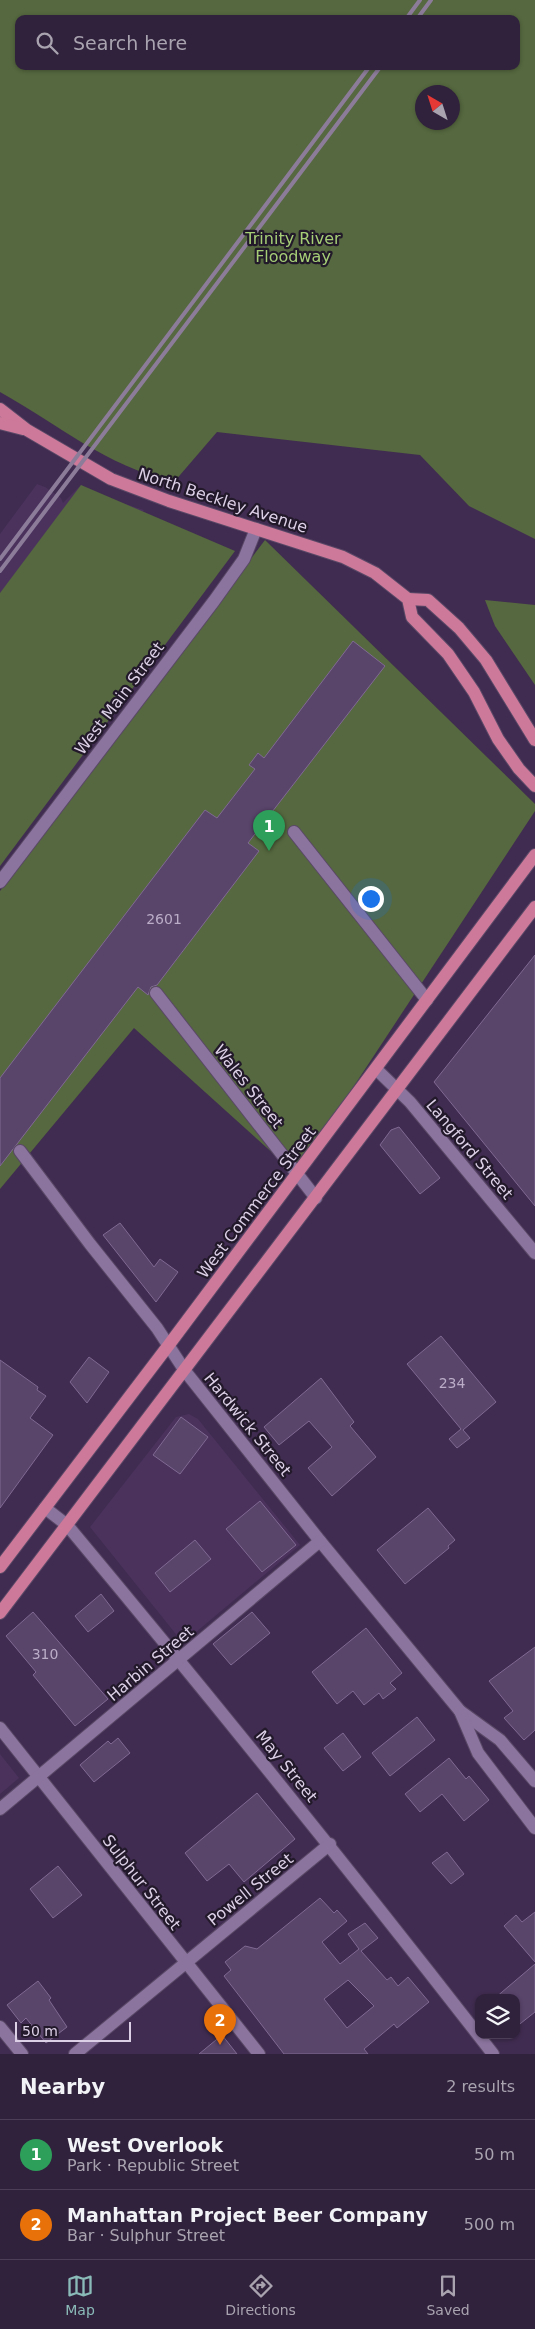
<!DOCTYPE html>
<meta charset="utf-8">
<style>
:root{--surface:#30213c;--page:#382943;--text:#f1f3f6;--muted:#a8a3af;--line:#4b3e56;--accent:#8bbbb9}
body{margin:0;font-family:"DejaVu Sans",sans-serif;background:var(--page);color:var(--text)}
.controls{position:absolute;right:15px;bottom:15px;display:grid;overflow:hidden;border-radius:10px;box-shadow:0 1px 4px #0004}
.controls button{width:45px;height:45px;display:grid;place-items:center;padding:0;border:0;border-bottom:1px solid var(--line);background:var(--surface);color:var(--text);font:25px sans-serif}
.compass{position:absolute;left:415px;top:85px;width:45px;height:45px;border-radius:50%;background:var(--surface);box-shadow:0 1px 4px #0004;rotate:321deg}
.scale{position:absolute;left:15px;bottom:12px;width:116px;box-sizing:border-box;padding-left:5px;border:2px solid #dcd0e7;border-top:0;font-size:14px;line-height:18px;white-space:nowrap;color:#dcd0e7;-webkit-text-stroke:4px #22192a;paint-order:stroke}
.you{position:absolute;left:370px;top:898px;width:18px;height:18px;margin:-12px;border:4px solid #fff;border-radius:50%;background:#1a73e8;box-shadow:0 0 0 8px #1a73e833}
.badge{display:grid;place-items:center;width:32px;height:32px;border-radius:50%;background:var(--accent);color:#fff;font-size:16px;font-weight:700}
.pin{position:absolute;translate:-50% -41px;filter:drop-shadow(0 1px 2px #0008)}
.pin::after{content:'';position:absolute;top:26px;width:18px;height:15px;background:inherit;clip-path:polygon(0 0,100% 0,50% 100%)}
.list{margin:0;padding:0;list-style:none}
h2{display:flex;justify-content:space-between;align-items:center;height:65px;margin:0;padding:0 20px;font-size:21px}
h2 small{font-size:16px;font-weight:400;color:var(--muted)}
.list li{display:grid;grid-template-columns:32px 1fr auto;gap:15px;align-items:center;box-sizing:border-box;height:70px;padding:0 20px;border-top:1px solid var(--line)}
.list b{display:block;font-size:19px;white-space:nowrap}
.list p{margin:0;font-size:16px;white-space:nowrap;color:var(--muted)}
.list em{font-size:16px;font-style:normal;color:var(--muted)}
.icon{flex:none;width:28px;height:28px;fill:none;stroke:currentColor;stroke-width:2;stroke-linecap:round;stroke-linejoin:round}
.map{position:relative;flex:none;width:535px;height:2054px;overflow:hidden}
.search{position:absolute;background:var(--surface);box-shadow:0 1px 4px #0004;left:15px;right:15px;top:15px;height:55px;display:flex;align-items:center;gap:12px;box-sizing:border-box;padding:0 18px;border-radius:10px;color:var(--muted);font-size:19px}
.sheet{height:205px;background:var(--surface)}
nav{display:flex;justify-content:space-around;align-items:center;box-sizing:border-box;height:70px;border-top:1px solid var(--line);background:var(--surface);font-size:14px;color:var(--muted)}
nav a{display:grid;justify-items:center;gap:2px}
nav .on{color:var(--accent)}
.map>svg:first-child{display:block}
</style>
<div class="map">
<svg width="535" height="2054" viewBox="0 0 535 2054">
<rect width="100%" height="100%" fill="#402c50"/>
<g fill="#4a325d">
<path d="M37,484L45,487L61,498L63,503L81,485L103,497L144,510L0,696V534Z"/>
<path d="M189,1414L198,1419L300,1545L183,1643L90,1527L176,1417Z"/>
<path d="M0,1754L19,1778L0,1794Z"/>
</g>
<g fill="#55683f" fill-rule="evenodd">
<path d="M0,0H535V539L469,506L420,455L217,432L174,482C104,465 61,426 0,392ZM19,19H516V66H19ZM422,92H452V122H422Z"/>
<path d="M81,485L235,551L0,866V593Z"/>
<path d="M265,540L535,804V811L296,1174L134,1028L0,1189V891Z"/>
<path d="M485,600L535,605V685L495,626Z"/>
</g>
<g fill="#59446a" stroke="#806a93" fill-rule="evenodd">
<path d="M353,641L385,666L248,843L259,851L157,985L151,987L148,995L138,987L0,1166V1078L205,810L217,818L255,769L249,765L258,753L264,758Z"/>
<path d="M535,955V1206L434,1082Z"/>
<path d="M399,1127L440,1178L420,1194L380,1145L391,1130Z"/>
<path d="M120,1223L154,1267L160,1259L178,1272L156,1302L103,1235Z"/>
<path d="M441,1336L496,1402L463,1430L470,1438L457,1448L449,1439L461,1429L407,1364Z"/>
<path d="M89,1357L109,1372L87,1403L70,1382Z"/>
<path d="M0,1360L38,1387L37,1390L46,1396L30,1418L53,1435L0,1508Z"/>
<path d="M321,1378L354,1422L350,1426L376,1457L332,1496L308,1468L332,1447L309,1421L279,1445L264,1427Z"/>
<path d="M181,1417L208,1437L180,1474L153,1455Z"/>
<path d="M260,1501L296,1545L262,1572L226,1529Z"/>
<path d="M428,1508L455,1540L448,1546L449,1548L405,1584L377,1550Z"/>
<path d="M195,1540L211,1559L170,1592L155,1573Z"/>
<path d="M101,1594L114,1611L88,1632L75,1616Z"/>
<path d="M33,1612L108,1699L75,1726L33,1675L36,1672L6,1636Z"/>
<path d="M252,1612L270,1633L231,1665L213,1644Z"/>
<path d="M366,1628L402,1673L390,1683L396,1689L383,1699L379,1693L364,1705L353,1691L337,1704L312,1672Z"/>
<path d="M535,1647V1730L524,1740L504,1718L513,1711L489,1681Z"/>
<path d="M417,1717L435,1740L390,1776L372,1753Z"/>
<path d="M343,1733L361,1757L343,1771L324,1748Z"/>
<path d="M118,1738L130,1753L94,1782L80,1765L108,1741L111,1744Z"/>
<path d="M449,1758L466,1779L469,1776L489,1800L464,1821L442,1794L420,1812L405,1794Z"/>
<path d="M257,1793L295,1839L244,1882L229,1864L207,1881L185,1853Z"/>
<path d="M447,1852L464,1874L451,1884L432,1863Z"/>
<path d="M58,1866L82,1895L53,1918L30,1889Z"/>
<path d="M320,1898L334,1913L337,1910L347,1921L322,1942L340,1964L359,1949L348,1934L365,1923L378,1938L361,1951L387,1980L391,1977L398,1986L408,1977L429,2002L397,2028L394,2024L364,2049L368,2054H284L224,1976L231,1970L225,1962L245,1946L257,1949ZM348,1980L374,2006L347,2028L324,1999Z"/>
<path d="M535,1912V1962L504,1926L516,1915L522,1922Z"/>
<path d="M535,1964V2012L516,2027V1998H495Z"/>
<path d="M38,1981L51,1998L49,2000L67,2027L46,2043L26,2018L21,2023L7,2005Z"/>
<path d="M222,2035L237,2054H199Z"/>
</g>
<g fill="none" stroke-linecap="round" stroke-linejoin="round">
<defs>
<g id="minor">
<path d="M294,832L427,1000"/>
<path d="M0,882L214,601L244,559L256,529"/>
<path d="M156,993L316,1198"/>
<path d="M376,1069L410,1102L535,1253"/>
<path d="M20,1151L90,1244L157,1328L185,1371L320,1541L460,1711L500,1740L535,1781"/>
<path d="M45,1508L67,1525C212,1699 354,1875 493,2054"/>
<path d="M460,1711L478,1753L535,1828"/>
<path d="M0,1728L259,2054"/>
<path d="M0,1809L320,1541"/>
<path d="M0,2027L22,2054"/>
<path d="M75,2054L330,1844"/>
</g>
<g id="major">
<path d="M0,409L27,430L111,479L169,501L343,557L375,573L408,599L412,617L448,654L474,692L498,739L519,769L535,786"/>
<path d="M0,423L23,429"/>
<path d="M408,599L428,600L459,628L486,660L535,740"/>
<path d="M0,1567L168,1346L535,855"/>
<path d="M0,1613L535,907"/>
</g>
</defs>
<use href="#minor" stroke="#5a4867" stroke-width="14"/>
<use href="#major" stroke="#5a4867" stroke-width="14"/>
<use href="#minor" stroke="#8b749e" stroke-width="12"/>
<use href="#major" stroke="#cd7999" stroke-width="12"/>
<g stroke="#8c7c9a" stroke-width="4">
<path d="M406,19L420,0"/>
<path d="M417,19L431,0"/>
<path d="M0,559L370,66"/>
<path d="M0,571L381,66"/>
</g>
</g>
<g text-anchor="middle" stroke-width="4.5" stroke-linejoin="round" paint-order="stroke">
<g font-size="14" fill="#bbadc8">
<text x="164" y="924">2601</text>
<text x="452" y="1388">234</text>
<text x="45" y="1659">310</text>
</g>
<g font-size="16" fill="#a5ce77" stroke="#22192a">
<text x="293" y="244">Trinity River<tspan x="293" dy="18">Floodway</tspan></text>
</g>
<g font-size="16" fill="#dcd0e7" stroke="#22192a">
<text transform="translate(223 500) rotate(18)" y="6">North Beckley Avenue</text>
<text transform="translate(119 698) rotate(-53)" y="6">West Main Street</text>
<text transform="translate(249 1086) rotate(52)" y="6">Wales Street</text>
<text transform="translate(470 1149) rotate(50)" y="6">Langford Street</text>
<text transform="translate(256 1202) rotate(-53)" y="6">West Commerce Street</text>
<text transform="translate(248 1424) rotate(51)" y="6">Hardwick Street</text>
<text transform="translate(150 1663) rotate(-40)" y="6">Harbin Street</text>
<text transform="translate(287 1766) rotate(51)" y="6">May Street</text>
<text transform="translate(142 1882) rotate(52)" y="6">Sulphur Street</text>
<text transform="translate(250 1889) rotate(-39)" y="6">Powell Street</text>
</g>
</g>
</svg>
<div class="controls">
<button><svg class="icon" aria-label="layers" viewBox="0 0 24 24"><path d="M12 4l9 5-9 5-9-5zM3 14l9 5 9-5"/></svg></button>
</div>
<svg class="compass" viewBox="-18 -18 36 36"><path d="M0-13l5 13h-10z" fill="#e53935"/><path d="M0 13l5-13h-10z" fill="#a8a3af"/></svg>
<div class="scale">50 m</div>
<div class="you"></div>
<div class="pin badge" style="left:269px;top:851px;background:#2e9e5b">1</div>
<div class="pin badge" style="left:220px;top:2045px;background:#e8710a">2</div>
<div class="search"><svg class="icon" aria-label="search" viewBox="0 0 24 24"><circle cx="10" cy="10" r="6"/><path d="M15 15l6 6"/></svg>Search here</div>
</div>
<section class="sheet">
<h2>Nearby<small>2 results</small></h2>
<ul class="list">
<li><span class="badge" style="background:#2e9e5b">1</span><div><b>West Overlook</b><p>Park · Republic Street</p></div><em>50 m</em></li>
<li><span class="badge" style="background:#e8710a">2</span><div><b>Manhattan Project Beer Company</b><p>Bar · Sulphur Street</p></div><em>500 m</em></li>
</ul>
</section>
<nav>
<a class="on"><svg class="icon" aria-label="map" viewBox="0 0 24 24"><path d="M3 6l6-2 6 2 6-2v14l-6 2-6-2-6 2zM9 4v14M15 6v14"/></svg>Map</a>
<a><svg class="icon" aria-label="directions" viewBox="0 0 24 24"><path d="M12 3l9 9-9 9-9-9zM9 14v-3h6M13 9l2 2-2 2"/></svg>Directions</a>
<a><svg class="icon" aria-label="saved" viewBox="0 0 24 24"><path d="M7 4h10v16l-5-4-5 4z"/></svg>Saved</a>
</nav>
